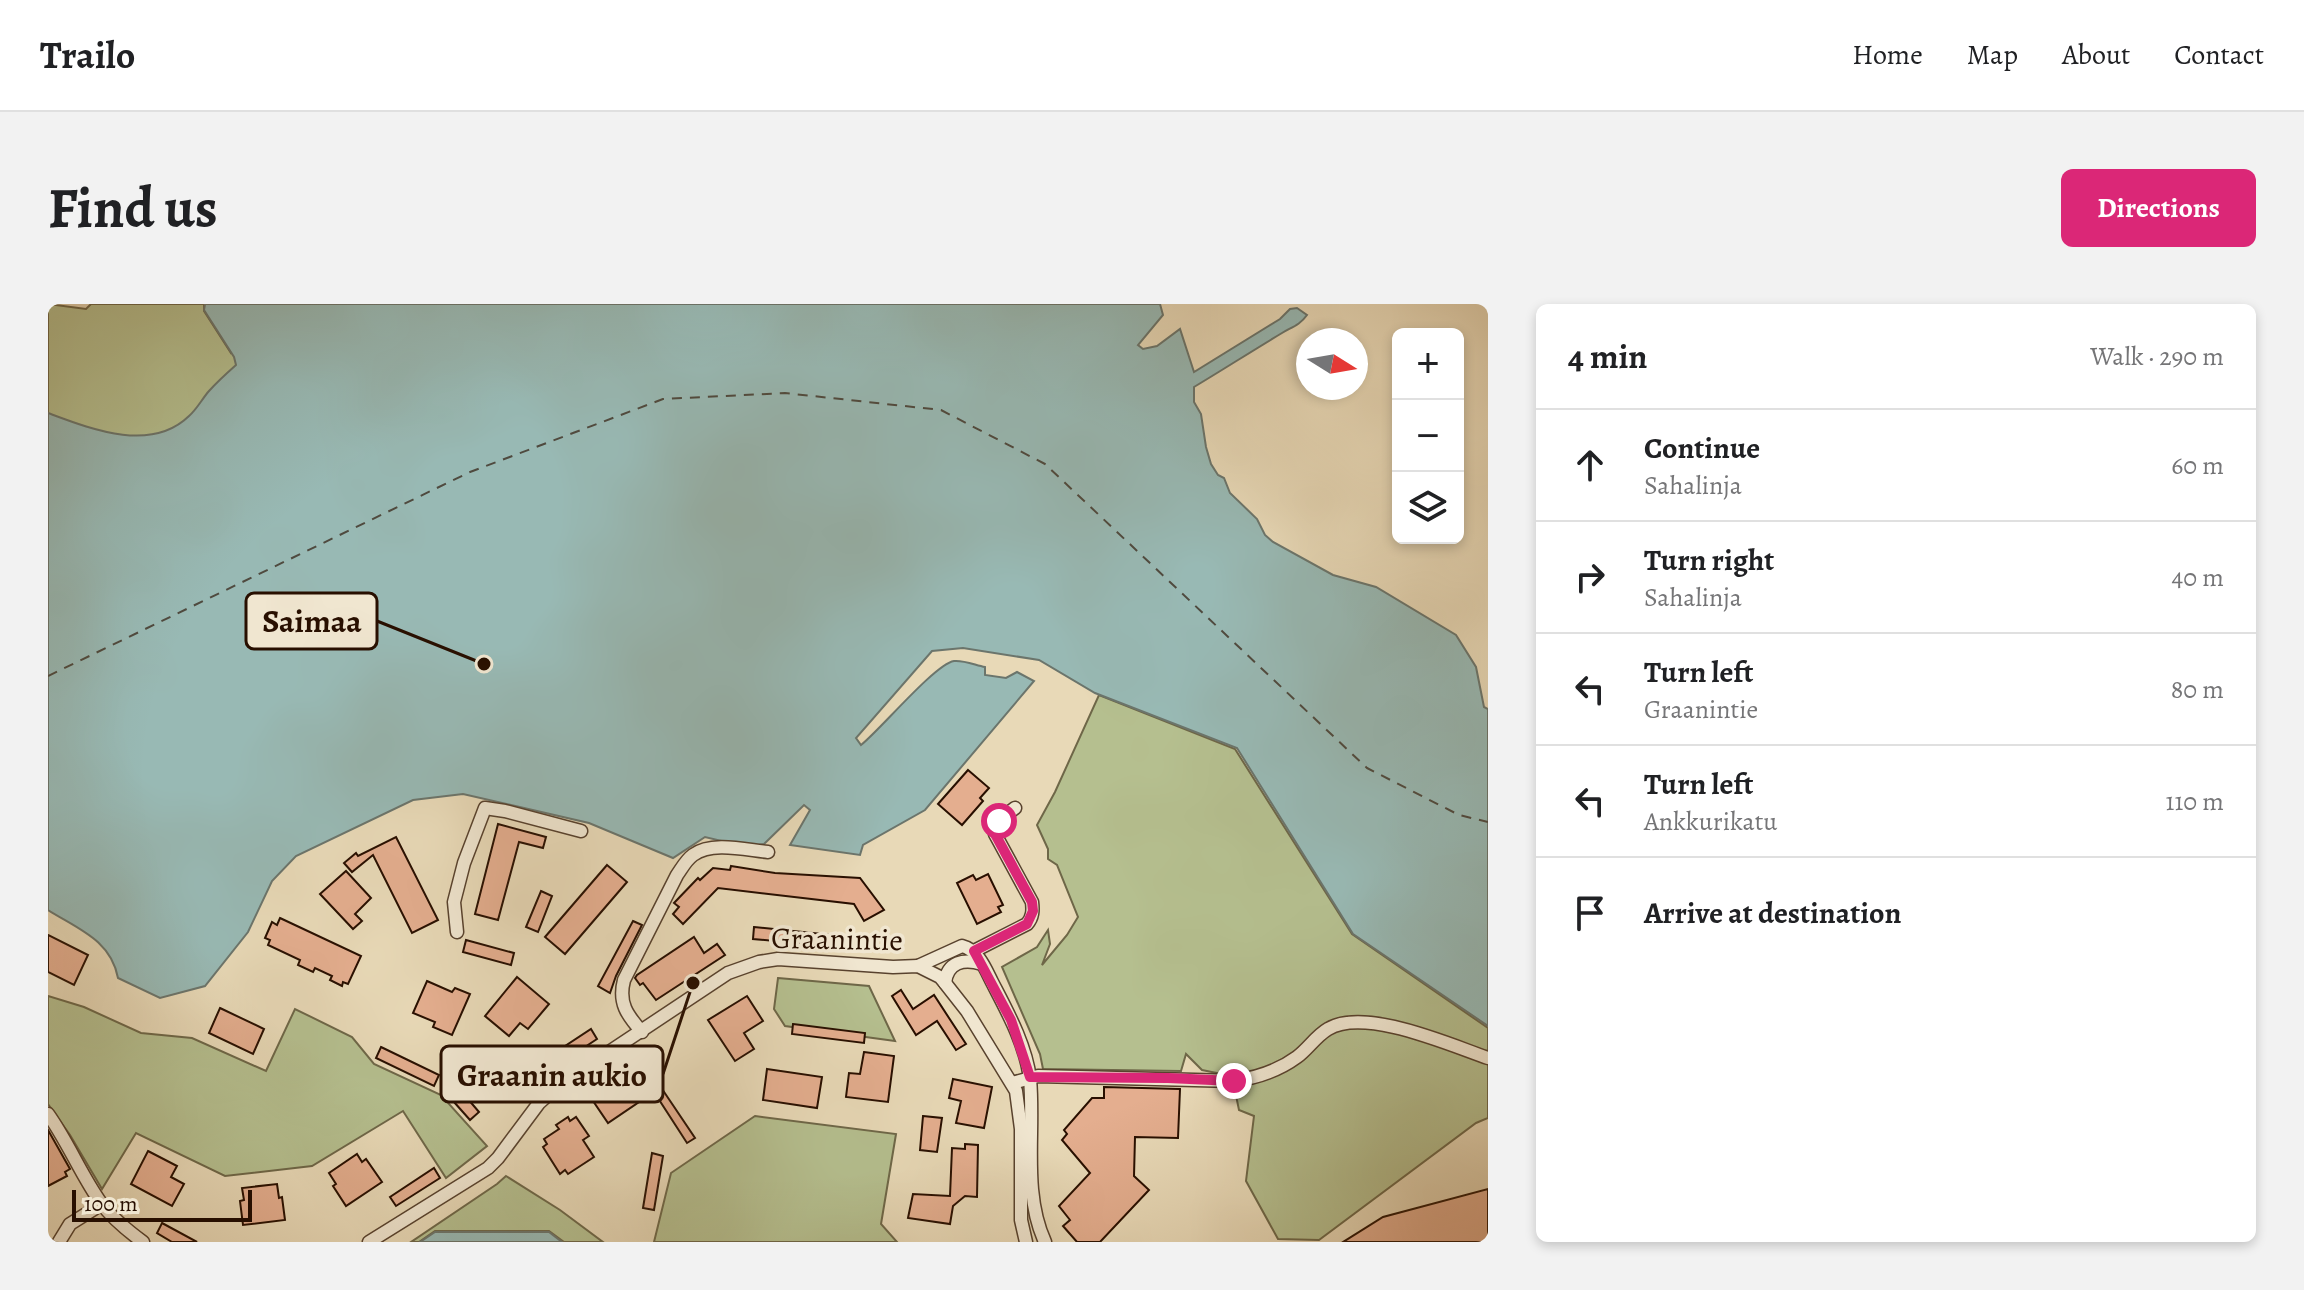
<!DOCTYPE html>
<meta charset="utf-8">
<style>
:root{--surface:#fff;--page:#f2f2f2;--text:#202124;--muted:#757577;--line:#e0e0e0;--accent:#db2777}
body{margin:0;font-family:Alegreya,serif;background:var(--page);color:var(--text)}
.controls{position:absolute;right:24px;top:24px;display:grid;overflow:hidden;border-radius:12px;box-shadow:0 4px 12px #0003}
.controls button{width:72px;height:72px;display:grid;place-items:center;padding:0;border:0;border-bottom:2px solid var(--line);background:var(--surface);color:var(--text);font:40px sans-serif}
.compass{position:absolute;left:1248px;top:24px;width:72px;height:72px;border-radius:50%;background:var(--surface);box-shadow:0 4px 12px #0003;rotate:101deg}
.scale{position:absolute;left:24px;bottom:20px;width:180px;box-sizing:border-box;padding-left:8px;border:4px solid #280f00;border-top:0;font-size:22px;line-height:28px;white-space:nowrap;color:#280f00;-webkit-text-stroke:6px #f0e6d0;paint-order:stroke}
.stop{position:absolute;width:24px;height:24px;margin:-18px;border:6px solid #db2777;border-radius:50%;background:#fff}
.stop.end{background:#db2777;border-color:#fff;box-shadow:0 2px 8px #0008}
.list{margin:0;padding:0;list-style:none}
h2{display:flex;justify-content:space-between;align-items:center;height:104px;margin:0;padding:0 32px;font-size:34px}
h2 small{font-size:26px;font-weight:400;color:var(--muted)}
.list li{display:grid;grid-template-columns:52px 1fr auto;gap:24px;align-items:center;box-sizing:border-box;height:112px;padding:0 32px;border-top:2px solid var(--line)}
.list b{display:block;font-size:30px;white-space:nowrap}
.list p{margin:0;font-size:26px;white-space:nowrap;color:var(--muted)}
.list em{font-size:26px;font-style:normal;color:var(--muted)}
.icon{flex:none;width:44px;height:44px;fill:none;stroke:currentColor;stroke-width:2;stroke-linecap:round;stroke-linejoin:round}
.map{position:relative;flex:none;width:1440px;height:938px;overflow:hidden;border-radius:12px}
header{display:flex;align-items:center;gap:48px;box-sizing:border-box;height:112px;padding:0 40px;background:var(--surface);border-bottom:2px solid var(--line)}
header strong{font-size:38px}
nav{display:flex;gap:44px;margin-inline-start:auto;font-size:28px}
.intro{display:flex;align-items:center;justify-content:space-between;box-sizing:border-box;height:192px;padding:0 48px}
h1{margin:0;font-size:56px}
.button{padding:20px 36px;border-radius:12px;background:var(--accent);color:#fff;font-size:28px;font-weight:700}
main{display:flex;gap:48px;padding:0 48px}
aside{flex:1;background:var(--surface);border-radius:12px;box-shadow:0 4px 12px #0003}
.map>svg:first-child{display:block}
</style>
<header>
<strong>Trailo</strong>
<nav><a>Home</a><a>Map</a><a>About</a><a>Contact</a></nav>
</header>
<div class="intro"><h1>Find us</h1><a class="button">Directions</a></div>
<main>
<div class="map">
<svg width="1440" height="938" viewBox="0 0 1440 938">
<rect width="100%" height="100%" fill="#e8d9b7"/>
<filter id="stains"><feTurbulence type="fractalNoise" baseFrequency=".0025" numOctaves="4"/><feColorMatrix values="0 0 0 0 .2 0 0 0 0 .09 0 0 0 0 .02 0 0 0 .5 -.17"/></filter>
<radialGradient id="worn" r=".72"><stop offset=".6" stop-color="#630" stop-opacity="0"/><stop offset="1" stop-color="#630" stop-opacity=".3"/></radialGradient>
<g fill="#b5bf8f" stroke="#6e6748" stroke-width="2">
<path d="M0,0L38,5L43,0H156V7L183,49L202,36L155,122L0,160Z"/>
<path d="M1051,391L1187,445L1304,630L1440,724V814L1428,819L1271,936L1230,935L1198,877L1206,812L1191,806L1184,772L1154,766L1138,750L1133,767L995,765L992,750L954,663L989,643L1000,626L1002,640L994,661L1019,631L1030,613L1009,561L1000,555V545L989,521L1007,488Z"/>
<path d="M730,674L821,682L847,737L737,722L726,705Z"/>
<path d="M0,692L36,703L93,729L144,734L218,767L247,705L304,733L326,760L393,791L439,842L398,874L355,807L264,862L177,872L88,829L54,885L22,831L0,800Z"/>
<path d="M707,812L848,830L833,920L849,938H606L623,869Z"/>
<path d="M458,872L512,906L555,938H516L501,927H387L371,938H363L449,880Z"/>
</g>
<g fill="#98b9b4" stroke="#6b756c" stroke-width="2">
<path d="M157,0H1112L1115,11L1090,41L1095,45L1109,42L1132,25L1146,68L1232,15L1242,5L1249,4L1259,11C1252,21 1244,23 1234,29C1204,47 1176,65 1146,83V98L1153,110L1158,143L1163,160L1170,171L1176,174L1182,189L1209,215L1217,231L1225,238L1285,271L1328,283L1408,331L1428,363L1436,403L1440,405V722L1305,630L1189,444L1047,389L991,356L915,344L884,347L808,434L813,441C832,426 887,360 906,357C916,356 927,361 937,363V371L958,374L969,368L986,377L877,506L815,541L812,551L742,541L762,506L756,501L716,540L699,543L657,533L625,554L541,519L415,490L365,496L248,552L224,577L200,628L157,682L112,694L70,674C63,636 30,625 0,606V109C43,125 103,149 141,112C149,105 154,95 161,87C169,78 179,69 188,61L186,53L156,6Z"/>
<path d="M387,928H501L514,938H372Z"/>
</g>
<g fill="none" stroke-linecap="round" stroke-linejoin="round">
<path stroke="#4f4a3f" stroke-width="2" stroke-dasharray="10 8" stroke-linecap="butt" d="M0,372L422,168L615,95L737,89L893,106L997,160L1319,464L1411,511L1440,518"/>
</g>
<g fill="#e4ae8f" stroke="#280f00" stroke-width="2">
<path d="M920,466L941,484L932,494L935,497L914,521L890,500Z"/>
<path d="M450,520L498,533L495,544L471,538L450,616L427,610Z"/>
<path d="M348,533L390,616L364,629L325,551L304,568L296,559L308,549L310,552Z"/>
<path d="M559,561L579,578L517,650L497,633Z"/>
<path d="M683,562L727,569L812,574L836,606L816,617L806,600L670,584L635,620L625,610L631,603L626,599L650,574L652,576L665,564L682,566Z"/>
<path d="M298,567L323,594L307,610L314,617L305,625L272,590Z"/>
<path d="M940,570L955,601L950,603L953,608L929,620L909,579L925,571L928,576Z"/>
<path d="M493,587L504,592L490,628L478,623Z"/>
<path d="M232,614L313,652L300,680L295,678L294,682L282,676L284,672L267,664L265,668L250,661L252,656L220,641L222,636L217,634L224,618L229,621Z"/>
<path d="M585,617L594,621L568,672L562,689L550,682Z"/>
<path d="M706,623L812,634L811,645L705,635Z"/>
<path d="M0,631L40,651L26,681L0,668Z"/>
<path d="M646,633L656,649L669,640L677,651L608,696L595,679L592,681L587,674L589,671Z"/>
<path d="M418,636L466,649L463,661L415,648Z"/>
<path d="M469,673L501,700L480,725L472,719L461,732L437,712Z"/>
<path d="M379,677L404,688L407,684L422,690L404,731L385,723L387,718L365,709Z"/>
<path d="M853,686L865,705L886,691L918,740L908,746L889,717L868,731L844,692Z"/>
<path d="M699,692L715,717L696,729L706,745L687,757L660,716Z"/>
<path d="M172,704L216,725L205,750L161,729Z"/>
<path d="M745,720L817,729L816,739L744,730Z"/>
<path d="M543,725L549,735L473,785L467,775Z"/>
<path d="M333,743L391,771L386,782L328,754Z"/>
<path d="M816,748L846,752L840,798L798,793L801,769L812,770Z"/>
<path d="M582,764L587,772L600,764L647,834L639,839L606,788L560,819L541,791Z"/>
<path d="M719,765L774,773L769,804L715,796Z"/>
<path d="M905,775L944,783L936,824L908,819L913,797L901,794Z"/>
<path d="M408,781L431,808L422,816L398,789Z"/>
<path d="M1056,783L1132,785L1130,834L1087,833L1086,872L1101,886L1052,938H1029L1015,922L1022,916L1011,902L1042,869L1014,836L1019,830L1016,826L1044,794H1056Z"/>
<path d="M875,812L894,814L889,848L872,846Z"/>
<path d="M520,813L522,817L528,813L541,832L535,836L546,853L520,870L517,866L512,870L495,843L499,840L496,835L511,825L508,821Z"/>
<path d="M0,826L22,865L17,868L19,872L0,882Z"/>
<path d="M917,840L930,841L929,893L917,892L905,902L902,920L860,914L865,890L902,892L904,844L917,845Z"/>
<path d="M100,847L129,862L123,873L136,880L124,902L83,880Z"/>
<path d="M604,849L615,852L606,906L595,904Z"/>
<path d="M309,850L314,858L318,855L334,878L298,902L285,882L288,880L281,869Z"/>
<path d="M386,864L392,874L348,902L342,893Z"/>
<path d="M229,880L231,894L234,893L237,916L195,921L192,897L196,896L194,884Z"/>
<path d="M1440,885V938H1295L1335,913Z"/>
<path d="M114,919L149,938H124L109,929Z"/>
</g>
<g fill="none" stroke-linecap="round" stroke-linejoin="round">
<defs>
<g id="minor">
<path d="M409,628L406,598L416,559L437,504L457,507L533,527"/>
<path d="M926,647L979,620C985,613 985,606 984,598L947,530C948,517 958,511 967,504"/>
<path d="M870,662L914,642C930,646 937,664 944,678C959,707 978,741 982,775C987,828 974,888 997,938"/>
<path d="M897,679C899,658 916,654 934,660"/>
<path d="M594,728C579,711 570,699 576,676L629,571C634,564 638,556 645,551C664,537 698,546 720,548"/>
<path d="M964,779L990,772L1186,777C1208,774 1230,767 1249,753C1260,745 1268,732 1280,725C1317,703 1402,741 1440,754"/>
<path d="M0,810C20,838 33,871 53,899C64,914 80,927 95,938"/>
<path d="M11,938L22,920L54,900"/>
<path d="M321,938L440,864L450,854L491,799L510,782L680,669L711,658L730,655L845,663L870,662L892,673L897,679L919,707L968,787L973,825V916L978,938"/>
</g>
</defs>
<use href="#minor" stroke="#58422e" stroke-width="15"/>
<use href="#minor" stroke="#f0e6d0" stroke-width="12"/>
</g>
<g fill="none" stroke-linecap="round" stroke-linejoin="round">
<path stroke="#db2777" stroke-width="10" d="M951,517L947,530L984,598L985,607L979,620L926,647L963,716L982,773L1120,774L1186,777"/>
</g>
<g text-anchor="middle" stroke-width="7" stroke-linejoin="round" paint-order="stroke">
<g font-size="30" fill="#280f00" stroke="#f0e6d0">
<text transform="translate(789 635) rotate(1)" y="10">Graanintie</text>
</g>
</g>
<path fill="none" stroke="#280f00" stroke-width="3" d="M436 360L329 317M645 679L615 770"/>
<g fill="#280f00" stroke="#f0e6d0" stroke-width="3">
<circle cx="436" cy="360" r="8"/>
<circle cx="645" cy="679" r="8"/>
</g>
<g fill="#f0e6d0" stroke="#280f00" stroke-width="3">
<rect x="198" y="289" width="131" height="56" rx="8"/>
<rect x="393" y="742" width="222" height="56" rx="8"/>
</g>
<g font-size="32" text-anchor="middle" font-weight="bold" fill="#280f00">
<text x="264" y="328">Saimaa</text>
<text x="504" y="782">Graanin aukio</text>
</g>
<rect width="100%" height="100%" filter="url(#stains)"/>
<rect width="100%" height="100%" fill="url(#worn)"/>
</svg>
<div class="controls">
<button>+</button>
<button>−</button>
<button><svg class="icon" aria-label="layers" viewBox="0 0 24 24"><path d="M12 4l9 5-9 5-9-5zM3 14l9 5 9-5"/></svg></button>
</div>
<svg class="compass" viewBox="-18 -18 36 36"><path d="M0-13l5 13h-10z" fill="#e53935"/><path d="M0 13l5-13h-10z" fill="#757577"/></svg>
<div class="scale">100 m</div>
<div class="stop" style="left:951px;top:517px"></div>
<div class="stop end" style="left:1186px;top:777px"></div>
</div>
<aside>
<h2>4 min<small>Walk · 290 m</small></h2>
<ul class="list">
<li><svg class="icon" aria-label="ahead" viewBox="0 0 24 24"><path d="M12 20V5M6 11l6-6 6 6"/></svg><div><b>Continue</b><p>Sahalinja</p></div><em>60 m</em></li>
<li><svg class="icon" aria-label="right" viewBox="0 0 24 24"><path d="M7 20v-9h11M14 6l5 5-5 5"/></svg><div><b>Turn right</b><p>Sahalinja</p></div><em>40 m</em></li>
<li><svg class="icon" aria-label="left" viewBox="0 0 24 24"><path d="M17 20v-9H6M10 6l-5 5 5 5"/></svg><div><b>Turn left</b><p>Graanintie</p></div><em>80 m</em></li>
<li><svg class="icon" aria-label="left" viewBox="0 0 24 24"><path d="M17 20v-9H6M10 6l-5 5 5 5"/></svg><div><b>Turn left</b><p>Ankkurikatu</p></div><em>110 m</em></li>
<li><svg class="icon" aria-label="arrive" viewBox="0 0 24 24"><path d="M6 21V4h12l-3 4 3 4H6"/></svg><div><b>Arrive at destination</b></div></li>
</ul>
</aside>
</main>
